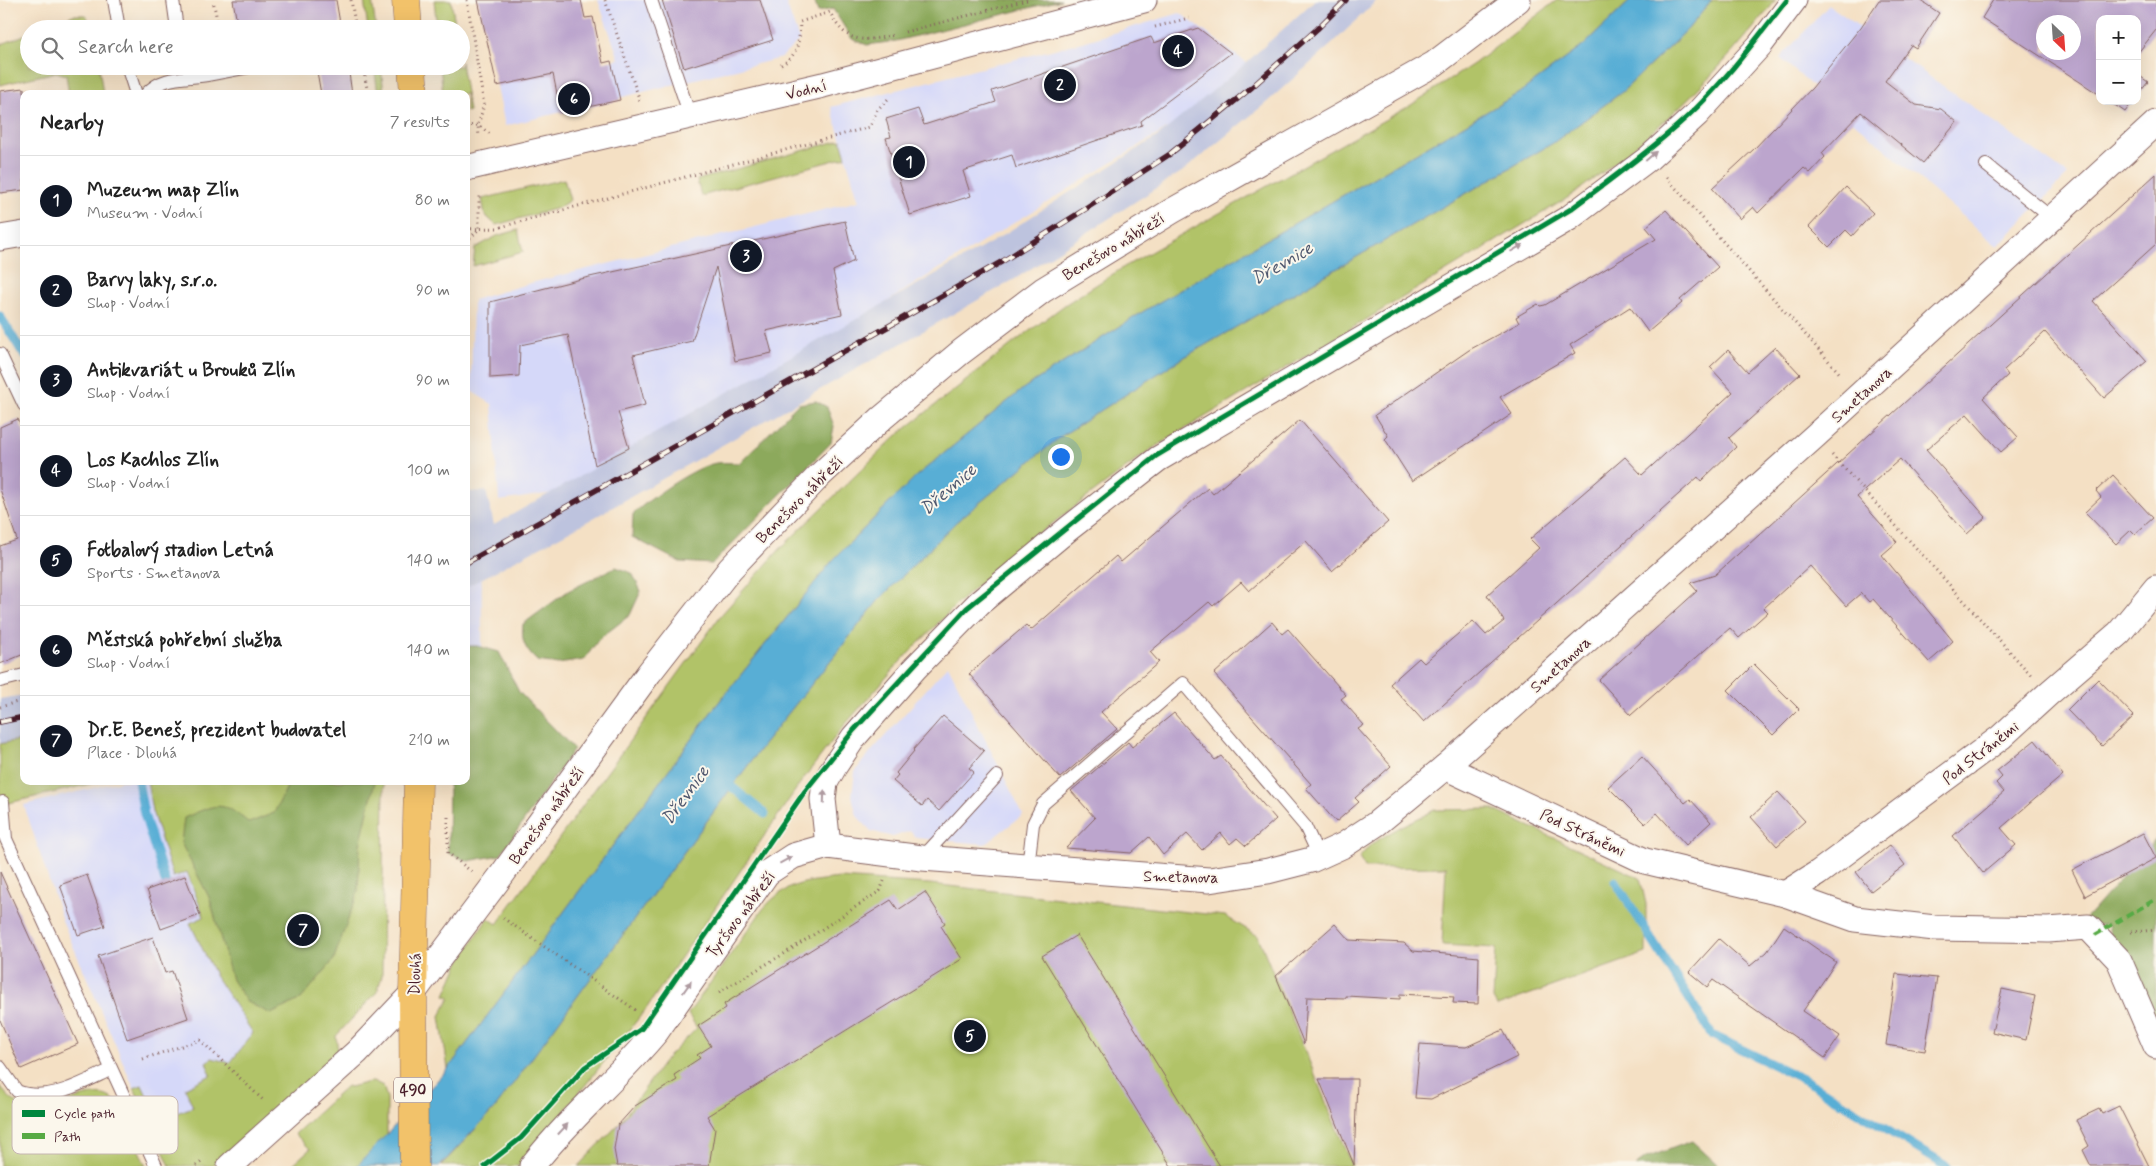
<!DOCTYPE html>
<meta charset="utf-8">
<style>
:root{--surface:#fff;--page:#f6f6f6;--text:#222;--muted:#767676;--line:#e0e0e0;--accent:#111827}
body{margin:0;font-family:Mynerve,sans-serif;background:var(--page);color:var(--text)}
.controls{position:absolute;right:15px;top:15px;display:grid;overflow:hidden;border-radius:10px;box-shadow:0 5px 20px #0002}
.controls button{width:45px;height:45px;display:grid;place-items:center;padding:0;border:0;border-bottom:1px solid var(--line);background:var(--surface);color:var(--text);font:25px sans-serif}
.compass{position:absolute;left:2036px;top:15px;width:45px;height:45px;border-radius:50%;background:var(--surface);box-shadow:0 5px 20px #0002;rotate:155deg}
.you{position:absolute;left:1060px;top:456px;width:18px;height:18px;margin:-12px;border:4px solid #fff;border-radius:50%;background:#1a73e8;box-shadow:0 0 0 8px #1a73e833}
.badge{display:grid;place-items:center;width:32px;height:32px;border-radius:50%;background:var(--accent);color:#fff;font-size:16px;font-weight:700}
.pin{position:absolute;translate:-50% -50%;border:2px solid #fff;box-shadow:0 1px 5px #0006}
.list{margin:0;padding:0;list-style:none}
h2{display:flex;justify-content:space-between;align-items:center;height:65px;margin:0;padding:0 20px;font-size:21px}
h2 small{font-size:16px;font-weight:400;color:var(--muted)}
.list li{display:grid;grid-template-columns:32px 1fr auto;gap:15px;align-items:center;box-sizing:border-box;height:90px;padding:0 20px;border-top:1px solid var(--line)}
.list b{display:block;font-size:19px;white-space:nowrap}
.list p{margin:0;font-size:16px;white-space:nowrap;color:var(--muted)}
.list em{font-size:16px;font-style:normal;color:var(--muted)}
.icon{flex:none;width:28px;height:28px;fill:none;stroke:currentColor;stroke-width:2;stroke-linecap:round;stroke-linejoin:round}
.map{position:relative;flex:none;width:2156px;height:1166px;overflow:hidden}
.search{position:absolute;background:var(--surface);box-shadow:0 5px 20px #0002;left:20px;top:20px;width:450px;height:55px;display:flex;align-items:center;gap:12px;box-sizing:border-box;padding:0 18px;border-radius:28px;color:var(--muted);font-size:19px}
.panel{position:absolute;background:var(--surface);box-shadow:0 5px 20px #0002;left:20px;top:90px;width:450px;height:695px;border-radius:10px}
.map>svg:first-child{display:block}
</style>
<div class="map">
<svg width="2156" height="1166" viewBox="0 0 2156 1166">
<rect width="100%" height="100%" fill="#fbf7ec"/>
<filter id="ink" filterUnits="userSpaceOnUse"><feTurbulence type="fractalNoise" baseFrequency=".02" numOctaves="2"/><feDisplacementMap in="SourceGraphic" scale="10" xChannelSelector="R" yChannelSelector="G"/><feConvolveMatrix kernelMatrix="1 2 1 2 8 2 1 2 1" color-interpolation-filters="sRGB"/></filter>
<filter id="wash" filterUnits="userSpaceOnUse"><feTurbulence type="fractalNoise" baseFrequency=".0096" numOctaves="4" result="noise"/><feDisplacementMap in="SourceGraphic" scale="20" xChannelSelector="R" yChannelSelector="G"/><feGaussianBlur stdDeviation="1.12" result="paint"/><feColorMatrix in="noise" values="0 0 0 0 0 0 0 0 0 0 0 0 0 0 0 0 0 1.4 0 .05"/><feComposite in="paint" operator="in"/></filter>
<g filter="url(#wash)">
<rect width="100%" height="100%" fill="#f4e0c4"/>
<g fill="#d5d8f9">
<path d="M598,0H785L799,40L781,58L505,126L497,86L619,59Z"/>
<path d="M1829,5L2068,175L1997,246L1780,58Z"/>
<path d="M1180,13L1247,63L1194,112L913,285L799,359L566,491L499,501L492,404L471,391L473,300L531,283L859,201L831,107L1086,41Z"/>
<path d="M466,495H481L482,647L466,646Z"/>
<path d="M948,665L1023,815L985,844L916,838L910,831L893,837L871,831L857,816L852,796L855,772L863,761Z"/>
<path d="M122,781H147L152,811L173,877L187,872L205,918L190,923L216,977L254,1033L230,1063L212,1058L211,1075L193,1107L158,1121L142,1086L134,1088L62,920L24,805Z"/>
</g>
<g fill="#bdc3de">
<path d="M1315,0H1377L1332,44L1266,103L1183,171L1015,279L590,520L466,587V492L486,491L494,525L992,242L1158,136L1238,70Z"/>
<path d="M24,695V739L0,744V699Z"/>
</g>
<g fill="#b1c367" stroke="#7e7149">
<path d="M364,0H372L376,29H368Z"/>
<path d="M434,0H451L456,29H437Z"/>
<path d="M1557,0H1631L1583,46L1519,93L1144,311L1024,388L915,477L833,560L715,707L448,1069L440,1016L450,997L445,995L460,961L488,918L497,924L721,615L781,548L895,437L1016,341L1066,304L1124,267L1411,105L1475,63Z"/>
<path d="M1712,0H1776C1713,80 1652,138 1569,197L1150,450L1021,547L958,603L900,662L842,728L801,782L646,1009L521,1166H441L495,1108L763,745L878,601L956,522L1060,437L1176,362L1553,143L1622,92L1687,30Z"/>
<path d="M73,15H86L93,29H39Z"/>
<path d="M29,33V66H99L103,94H69L66,75L56,72L0,85V45Z"/>
<path d="M461,62L469,111L466,112V94H443L440,66H461Z"/>
<path d="M374,66H381L384,94H378Z"/>
<path d="M841,140L846,157L701,196L697,180Z"/>
<path d="M564,179L570,200L558,208L496,225L485,215L482,199Z"/>
<path d="M518,230L523,252L473,266L475,248L497,236Z"/>
<path d="M24,739V781H103L0,805V744Z"/>
<path d="M147,781H384L382,976L377,992L336,1036L338,1051L279,1110L212,1166H170L134,1088L142,1085L158,1120L193,1107L185,1088L211,1075L206,1062L212,1058L230,1063L253,1033L216,977L190,923L204,917L187,872L173,877L152,811Z"/>
<path d="M1492,809L1640,878L1646,904V953L1497,1006L1493,999L1496,948L1442,945L1446,867L1365,868L1359,858L1371,844L1400,827L1435,810Z"/>
<path d="M840,878L930,884L1225,916L1258,936L1352,1166H578L618,1125L667,1058L697,1028L688,1014L763,909C787,882 805,882 840,878Z"/>
<path d="M373,1081L383,1086L387,1098V1166H291L310,1149L295,1134L347,1086L350,1087Z"/>
<path d="M0,1086C35,1140 92,1072 116,1103C126,1116 138,1150 146,1166H0Z"/>
</g>
<g fill="#8ca95c" stroke="#6b6444">
<path d="M814,0H1061L896,41L867,45L852,39L833,9L818,12Z"/>
<path d="M816,401L827,407L834,426L831,443L712,564L680,562L632,537L633,514C650,498 694,467 716,463C724,462 732,463 740,463L798,404Z"/>
<path d="M616,567L632,573L641,591L630,615L599,639L584,660L558,664L537,661C525,649 521,642 523,624L568,591Z"/>
<path d="M466,646H478L499,652L519,692L574,749L500,855L468,861L448,853L449,781H466Z"/>
<path d="M290,781H375L360,845L358,892L333,961L301,999L271,1014L247,1002L232,980L210,899L181,843L184,818C216,804 221,799 249,823L274,813Z"/>
<path d="M2156,839V1026L2111,940L2108,924L2078,927Z"/>
<path d="M1692,1141L1719,1166H1635L1646,1158Z"/>
</g>
<path fill="#59aed5" stroke="#526680" d="M1631,0H1712L1687,30L1622,92L1553,143L1176,362L1060,437L956,522L878,601L763,745L495,1108L440,1166H357L448,1069L715,707L833,560L915,477L1024,388L1144,311L1519,93L1583,46Z"/>
<g fill="none" stroke-linecap="round" stroke-linejoin="round">
<g stroke="#59aed5" stroke-width="9">
<path d="M0,316L24,355"/>
<path d="M722,779L765,814"/>
<path d="M138,781L144,814L165,881"/>
<path d="M1615,881L1712,1035L1805,1080L1946,1166"/>
</g>
</g>
<g id="blocks">
<g fill="#bca5cd" fill-rule="evenodd">
<path d="M233,0H336L341,29H238Z"/>
<path d="M478,0H581L585,18L593,17L603,63L611,61L620,100L561,113L553,74L497,86Z"/>
<path d="M662,0H760L773,40L684,68Z"/>
<path d="M1879,0H1920L1939,13L1916,48L1911,45L1885,81L1916,105L1941,109L1957,122L1923,163L1861,112L1822,153L1825,157L1810,173L1804,168L1758,213L1753,207L1740,219L1712,188L1754,149L1812,88L1861,27Z"/>
<path d="M1993,0H2156V30L2137,54V19H2100V95L1982,18ZM2044,22H2074V52H2044Z"/>
<path d="M1198,28L1231,53L1141,121L1142,125L1016,168L1012,155L963,171L971,196L910,215L886,138L891,137L886,119L918,109L924,125L996,102L992,91L1151,37L1154,43Z"/>
<path d="M316,66H348L352,94H321Z"/>
<path d="M2137,74L2148,82L2137,96Z"/>
<path d="M24,88V190L0,193V91Z"/>
<path d="M2109,101H2133L2125,112Z"/>
<path d="M2156,174V244L2093,301L2147,361L2104,398L2045,332L2004,370L2008,375L1983,398L2018,437L2001,452L1967,414L1926,450L1986,517L1967,534L1900,459L1857,497L1897,542L1882,555L1953,641L1929,662L1873,599L1869,602L1861,593L1846,606L1810,566L1764,608L1768,612L1739,638L1730,628L1631,715L1599,680L1697,591L1690,583L1715,575Z"/>
<path d="M1846,187L1873,213L1852,236L1846,230L1829,247L1809,227Z"/>
<path d="M1666,210L1718,267L1680,300L1682,303L1648,332L1630,307L1570,345L1575,353L1500,397L1512,414L1412,481L1385,439L1388,436L1375,415L1469,350L1519,323L1516,317L1538,304L1540,306L1545,305L1656,239L1646,227Z"/>
<path d="M845,221L854,261L833,271L842,314L766,331L772,353L735,361L716,267L692,341L633,355L645,405L618,412L629,448L595,465L568,335L520,345L519,376L490,378V302L585,278Z"/>
<path d="M1775,347L1800,374L1729,438L1736,447L1701,481L1698,477L1424,722L1390,684L1419,658L1424,663L1473,621L1486,635L1504,621L1487,595L1539,548L1530,539L1625,457L1642,475L1733,392L1710,367L1728,350L1748,372Z"/>
<path d="M18,419L24,432V654L0,664V546L17,540L0,489V427Z"/>
<path d="M1300,420L1388,522L1332,571L1306,541L1249,591L1241,582L1213,606L1209,602L1150,652L1159,662L1101,712L1117,729L1060,778L969,674L1026,625L1031,630L1116,556L1121,562L1208,488L1213,494Z"/>
<path d="M2113,475L2153,518L2135,534L2131,530L2116,544L2085,512L2101,497L2096,491Z"/>
<path d="M1272,622L1282,634L1288,629L1346,695L1341,699L1364,725L1358,729L1391,766L1355,798L1359,802L1336,822L1306,788L1311,784L1214,674Z"/>
<path d="M1754,664L1799,709L1773,735L1728,690Z"/>
<path d="M2098,679L2134,716L2102,746L2067,710Z"/>
<path d="M1174,713L1215,760L1221,756L1276,819L1246,846L1237,838L1230,844L1221,833L1202,850L1187,834L1163,855L1149,837L1131,853L1066,848L1095,818L1071,791L1128,742L1132,747Z"/>
<path d="M943,716L984,751L969,768L974,772L939,811L927,800L922,806L893,781L898,775L896,773L914,751L913,750Z"/>
<path d="M2035,740L2063,775L2001,828L2016,845L1983,873L1953,836L2004,792L1996,783L2002,777L1997,771Z"/>
<path d="M1642,756L1685,803L1690,799L1711,822L1686,845L1657,813L1645,824L1608,787Z"/>
<path d="M1778,792L1805,821L1777,846L1751,817Z"/>
<path d="M2143,833L2156,858L2085,896L2072,870Z"/>
<path d="M1890,845L1905,865L1871,891L1856,872Z"/>
<path d="M0,872L78,1044L21,1069L0,1020Z"/>
<path d="M87,875L105,926L78,935L60,885Z"/>
<path d="M185,876L200,915L161,929L147,890Z"/>
<path d="M925,892L945,923L941,926L962,959L707,1116L715,1129L709,1166H617L614,1149L618,1125L635,1106L677,1080L674,1075L700,1058L697,1055L711,1046L698,1026L726,1008L724,1004L891,900L898,910Z"/>
<path d="M1335,924L1349,940L1404,943L1413,951L1479,957L1478,1004L1453,1003L1454,997L1400,994V999L1346,996V998L1307,997L1304,1044L1276,976Z"/>
<path d="M1784,926L1836,962L1803,1011L1840,1036L1825,1058L1713,980L1707,987L1689,972L1719,939L1750,966L1767,952Z"/>
<path d="M1077,935L1220,1166H1171L1042,956Z"/>
<path d="M153,937L165,973L172,971L188,1018L127,1039L98,956Z"/>
<path d="M1896,974L1937,978L1925,1051L1886,1045Z"/>
<path d="M2002,989L2035,996L2026,1040L1992,1032Z"/>
<path d="M1503,1030L1517,1057L1431,1099L1415,1098L1420,1044L1466,1047Z"/>
<path d="M1319,1079H1357L1354,1165Z"/>
<path d="M2119,1106L2149,1166H2091L2083,1150L2089,1146L2076,1120L2099,1109L2102,1114Z"/>
</g>
</g>
</g>
<g filter="url(#ink)">
<use href="#blocks" fill-opacity="0" stroke="#866361" stroke-width="1"/>
<g fill="none" stroke-linecap="round" stroke-linejoin="round">
<defs>
<g id="service">
<path d="M114,0L119,29"/>
<path d="M173,0L177,29"/>
<path d="M651,0L690,116"/>
<path d="M127,66L136,94"/>
<path d="M146,94C163,75 184,79 207,75C223,72 238,69 254,66"/>
<path d="M1986,165L2053,219"/>
<path d="M0,354L24,405"/>
<path d="M0,681L24,675"/>
<path d="M3,802L6,839L156,1166"/>
<path d="M922,858L997,776"/>
<path d="M1028,867L1033,824L1043,804L1183,683L1305,826L1319,856"/>
<path d="M0,1067L17,1091C49,1103 82,1083 110,1070"/>
</g>
<g id="minor">
<path d="M466,168L823,85L1144,0"/>
<path d="M0,238L24,234"/>
<path d="M1445,767L1645,861L1785,894L1855,919L1935,928L2048,930L2088,927L2119,960L2156,1046"/>
<path d="M828,846L823,799L825,783L834,767L854,737L915,668L979,603L1068,529L1158,459L1569,218L1649,158L1697,114L1760,45L1794,0"/>
<path d="M1785,894L1818,873L2001,737L2048,694L2119,633L2156,588"/>
<path d="M230,1166L357,1052L413,993L501,876L649,673L730,569L819,476L882,418L961,352L1043,290L1172,211L1434,64L1518,0"/>
<path d="M532,1166C570,1117 617,1079 656,1032L767,873L793,856L828,846L922,858L1209,880L1268,871L1311,860L1344,845L1376,824L1445,767L1815,436L2156,123"/>
</g>
<g id="primary">
<path d="M406,0L408,29"/>
<path d="M412,66L414,94"/>
<path d="M414,1166L413,993L418,781"/>
</g>
</defs>
<use href="#service" stroke="#866361" stroke-width="14"/>
<use href="#minor" stroke="#866361" stroke-width="27"/>
<use href="#primary" stroke="#866361" stroke-width="29"/>
<g stroke="#866361" stroke-width="3" stroke-dasharray="1 4" stroke-linecap="butt">
<path d="M351,0L356,29"/>
<path d="M467,0L484,105L478,125L479,137"/>
<path d="M605,0L640,101"/>
<path d="M198,25L217,20L213,0"/>
<path d="M1155,27L1189,18"/>
<path d="M905,32L1027,0"/>
<path d="M781,65C799,55 799,41 800,22L830,12C845,44 863,42 894,35"/>
<path d="M363,66L368,94"/>
<path d="M466,126L478,125L490,134"/>
<path d="M1666,177L1841,375"/>
<path d="M466,229L497,228L870,127L877,110L890,97"/>
<path d="M466,242L479,229V193"/>
<path d="M1832,455L2031,675"/>
<path d="M0,707L24,700"/>
<path d="M448,817V853L472,872"/>
<path d="M503,918L637,1011"/>
<path d="M2131,932L2156,930"/>
<path d="M719,992L787,952L880,891L884,881"/>
<path d="M143,1059L200,1040L263,1100"/>
<path d="M196,1166L203,1161"/>
</g>
<use href="#service" stroke="#fff" stroke-width="12"/>
<use href="#minor" stroke="#fff" stroke-width="25"/>
<use href="#primary" stroke="#f2c26a" stroke-width="28"/>
<defs>
<g id="rail">
<path d="M466,563L889,326L1003,261L1087,208L1170,154L1252,87L1317,29L1346,0"/>
<path d="M0,722L24,717"/>
</g>
</defs>
<use href="#rail" stroke="#4a1f2b" stroke-width="5.5"/>
<use href="#rail" stroke="#fbf7ec" stroke-width="4" stroke-dasharray="11" stroke-linecap="butt"/>
<path stroke="#57aa44" stroke-width="4" stroke-dasharray="8 4" stroke-linecap="butt" d="M2095,935L2156,899"/>
<defs>
<path id="cycleway" d="M485,1166L521,1138L585,1067L641,1029L805,791L854,730L967,608L1156,456L1571,209C1611,179 1651,150 1688,116C1725,82 1755,40 1787,0"/>
</defs>
<use href="#cycleway" stroke="#fbf7ec" stroke-width="8"/>
<use href="#cycleway" stroke="#00873e" stroke-width="5"/>
</g>
<defs><path id="oneway-solid" d="M-6-.8H1V-3.2L6.5 0L1 3.2V.8H-6Z" transform="scale(1.25)"/></defs>
<g fill="#ae9aa0">
<use href="#oneway-solid" transform="translate(1651 156) rotate(-41)"/>
<use href="#oneway-solid" transform="translate(1517 248) rotate(-30)"/>
<use href="#oneway-solid" transform="translate(824 797) rotate(-88)"/>
<use href="#oneway-solid" transform="translate(786 860) rotate(-28)"/>
<use href="#oneway-solid" transform="translate(687 987) rotate(-55)"/>
<use href="#oneway-solid" transform="translate(563 1129) rotate(-47)"/>
</g>
</g>
<g text-anchor="middle" stroke-width="4" stroke-linejoin="round" paint-order="stroke">
<rect fill="#fbf7ec" stroke="#7f6065" stroke-width="1" x="394" y="1077.5" width="38" height="25" rx="4"/>
<g font-size="15" font-weight="bold" fill="#4a1f2b">
<text x="413" y="1095">490</text>
</g>
<g font-size="16" fill="#4a1f2b" stroke="#fbf7ec">
<text transform="translate(806 89) rotate(-14)" y="6">Vodní</text>
<text transform="translate(1113 246) rotate(-31)" y="6">Benešovo nábřeží</text>
<text transform="translate(1861 394) rotate(-42)" y="6">Smetanova</text>
<text transform="translate(799 499) rotate(-45)" y="6">Benešovo nábřeží</text>
<text transform="translate(1560 664) rotate(-42)" y="6">Smetanova</text>
<text transform="translate(1980 752) rotate(-38)" y="6">Pod Stráněmi</text>
<text transform="translate(546 815) rotate(-54)" y="6">Benešovo nábřeží</text>
<text transform="translate(1583 832) rotate(25)" y="6">Pod Stráněmi</text>
<text transform="translate(1181 876) rotate(1)" y="6">Smetanova</text>
<text transform="translate(740 914) rotate(-53)" y="6">Tyršovo nábřeží</text>
<text transform="translate(414 974) rotate(-88)" y="6">Dlouhá</text>
</g>
<g font-size="18" font-style="italic" fill="#50586f" stroke="#fbf7ec">
<text transform="translate(1282 263) rotate(-30)" y="6">Dřevnice</text>
<text transform="translate(948 489) rotate(-41)" y="6">Dřevnice</text>
<text transform="translate(685 795) rotate(-54)" y="6">Dřevnice</text>
</g>
</g>
<rect x="12" y="1096" width="166" height="58" rx="8" fill="#fbf7ec" stroke="#c6b6b2" stroke-width="1"/>
<rect x="22" y="1110" width="23" height="7" fill="#00873e"/>
<rect x="22" y="1133" width="23" height="6" fill="#57aa44"/>
<g font-size="14" fill="#4a1f2b">
<text x="54" y="1118">Cycle path</text>
<text x="54" y="1141">Path</text>
</g>
</svg>
<div class="controls">
<button>+</button>
<button>−</button>
</div>
<svg class="compass" viewBox="-18 -18 36 36"><path d="M0-13l5 13h-10z" fill="#e53935"/><path d="M0 13l5-13h-10z" fill="#767676"/></svg>
<div class="you"></div>
<div class="pin badge" style="left:909px;top:162px">1</div>
<div class="pin badge" style="left:1060px;top:85px">2</div>
<div class="pin badge" style="left:746px;top:256px">3</div>
<div class="pin badge" style="left:1178px;top:51px">4</div>
<div class="pin badge" style="left:970px;top:1036px">5</div>
<div class="pin badge" style="left:574px;top:99px">6</div>
<div class="pin badge" style="left:303px;top:930px">7</div>
<div class="search"><svg class="icon" aria-label="search" viewBox="0 0 24 24"><circle cx="10" cy="10" r="6"/><path d="M15 15l6 6"/></svg>Search here</div>
<section class="panel">
<h2>Nearby<small>7 results</small></h2>
<ul class="list">
<li><span class="badge">1</span><div><b>Muzeum map Zlín</b><p>Museum · Vodní</p></div><em>80 m</em></li>
<li><span class="badge">2</span><div><b>Barvy laky, s.r.o.</b><p>Shop · Vodní</p></div><em>90 m</em></li>
<li><span class="badge">3</span><div><b>Antikvariát u Brouků Zlín</b><p>Shop · Vodní</p></div><em>90 m</em></li>
<li><span class="badge">4</span><div><b>Los Kachlos Zlín</b><p>Shop · Vodní</p></div><em>100 m</em></li>
<li><span class="badge">5</span><div><b>Fotbalový stadion Letná</b><p>Sports · Smetanova</p></div><em>140 m</em></li>
<li><span class="badge">6</span><div><b>Městská pohřební služba</b><p>Shop · Vodní</p></div><em>140 m</em></li>
<li><span class="badge">7</span><div><b>Dr.E. Beneš, prezident budovatel</b><p>Place · Dlouhá</p></div><em>210 m</em></li>
</ul>
</section>
</div>
